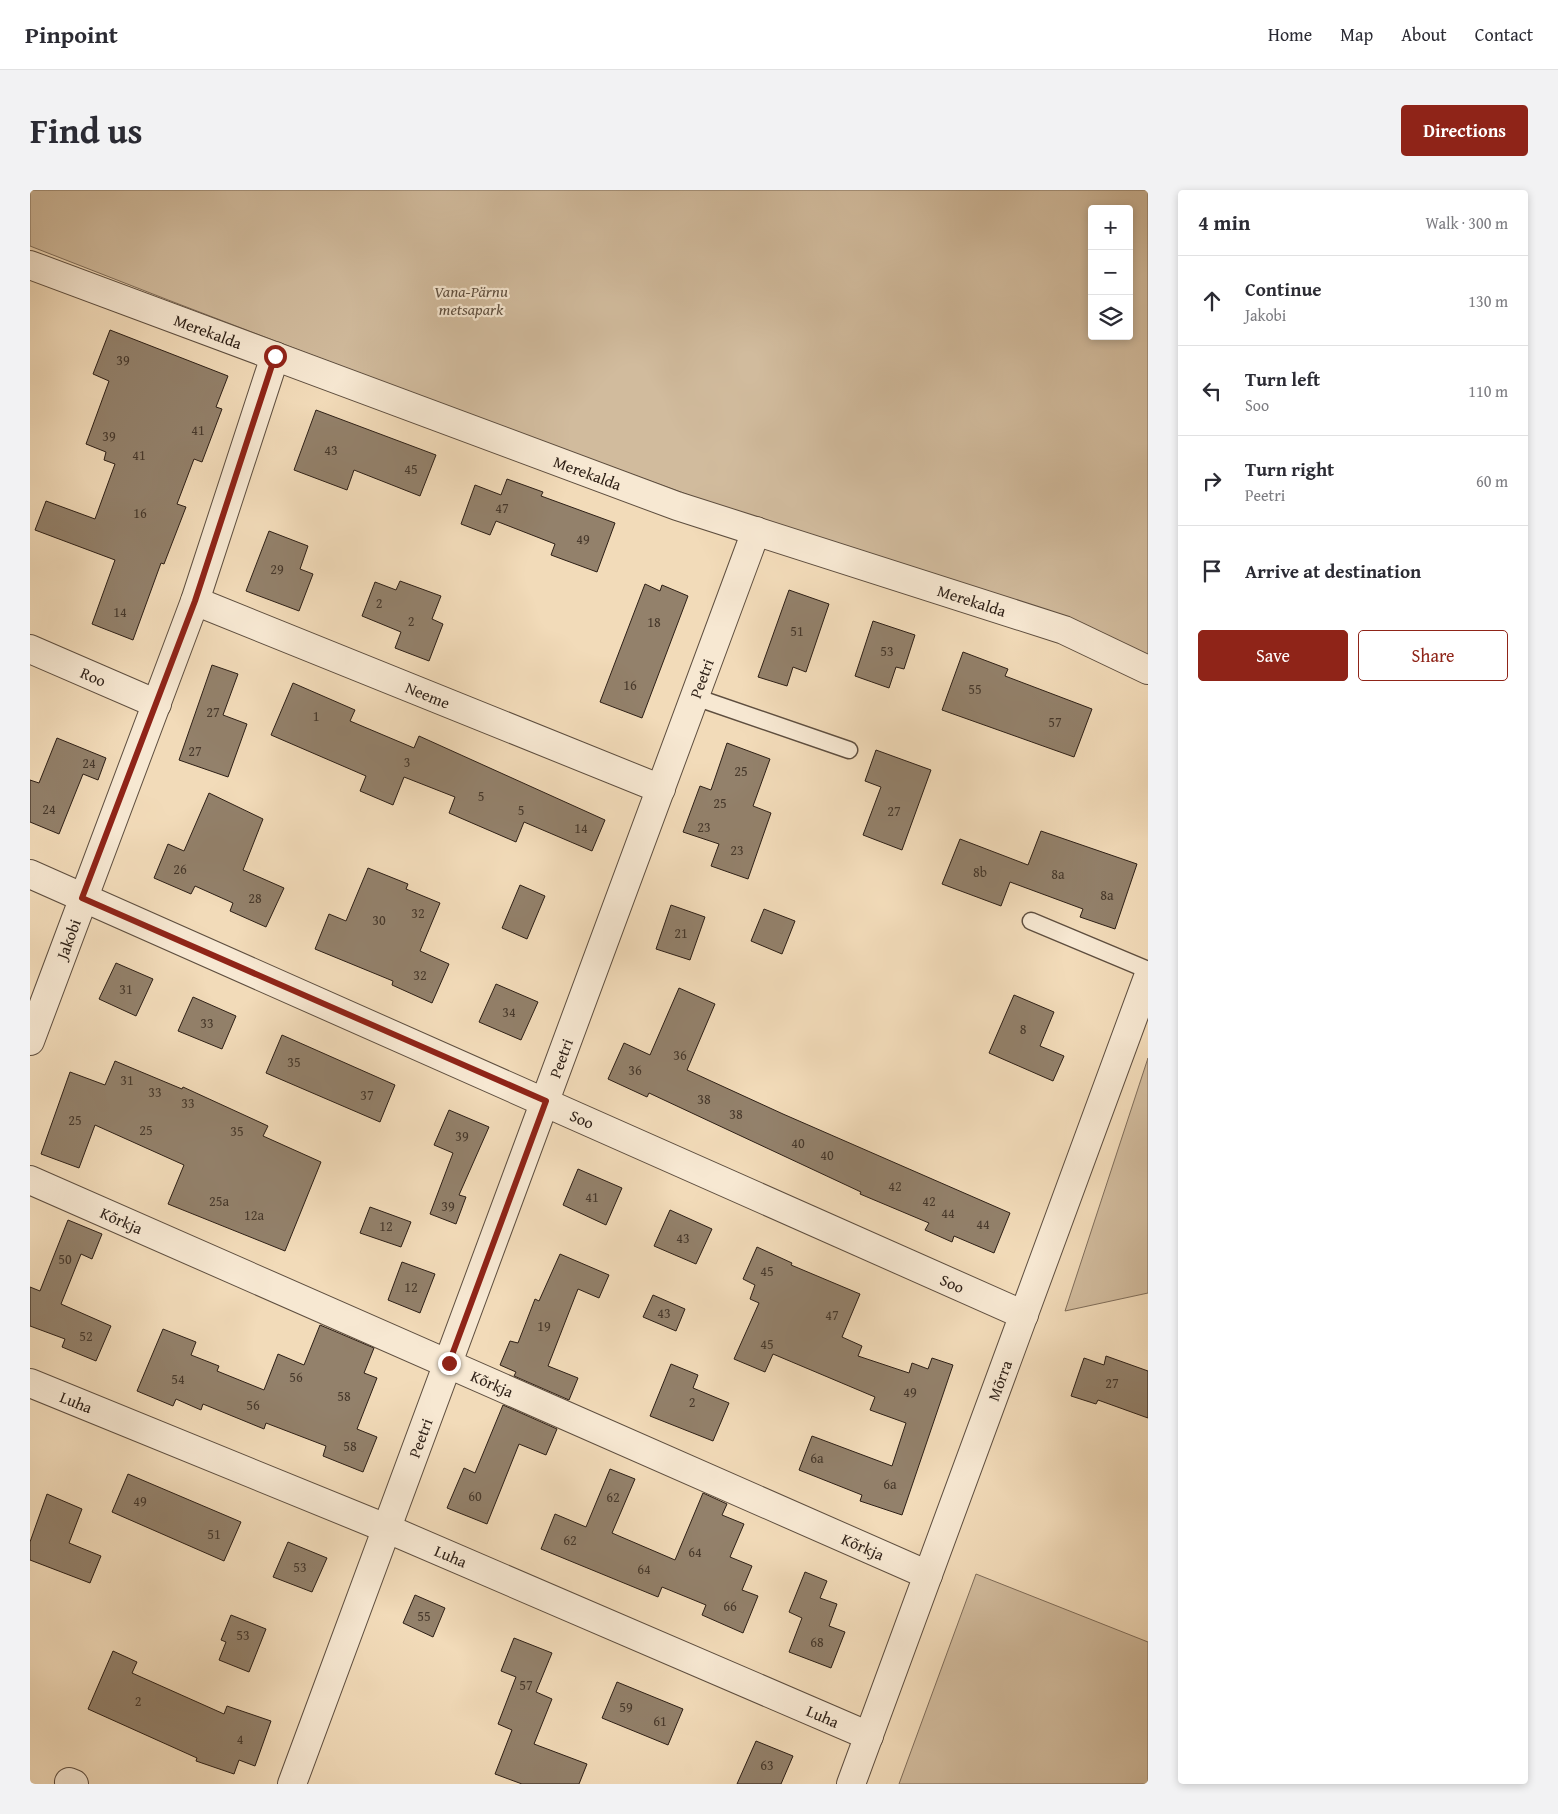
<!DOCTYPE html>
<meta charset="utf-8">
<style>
:root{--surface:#fff;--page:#f2f2f3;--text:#2b2b33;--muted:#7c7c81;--line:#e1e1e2;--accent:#8f2418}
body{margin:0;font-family:"Gentium Book Plus",serif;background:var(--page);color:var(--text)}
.controls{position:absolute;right:15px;top:15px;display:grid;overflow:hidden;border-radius:5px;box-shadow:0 2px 8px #0003}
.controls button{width:45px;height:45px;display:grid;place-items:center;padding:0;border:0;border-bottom:1px solid var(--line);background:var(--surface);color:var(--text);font:25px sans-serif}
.stop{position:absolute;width:15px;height:15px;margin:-11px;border:4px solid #8f2418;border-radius:50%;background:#fff}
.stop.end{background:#8f2418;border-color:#fff;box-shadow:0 1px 5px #0008}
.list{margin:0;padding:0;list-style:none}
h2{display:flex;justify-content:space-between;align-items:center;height:65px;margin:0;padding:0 20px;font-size:21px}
h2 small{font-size:16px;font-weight:400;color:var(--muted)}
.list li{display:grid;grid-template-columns:32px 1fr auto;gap:15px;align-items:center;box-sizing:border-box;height:90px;padding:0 20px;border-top:1px solid var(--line)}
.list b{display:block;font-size:19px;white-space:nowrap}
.list p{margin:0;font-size:16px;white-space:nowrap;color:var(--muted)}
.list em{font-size:16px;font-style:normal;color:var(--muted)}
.actions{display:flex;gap:10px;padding:15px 20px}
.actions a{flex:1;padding:11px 0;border:1px solid var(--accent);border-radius:5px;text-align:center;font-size:18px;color:var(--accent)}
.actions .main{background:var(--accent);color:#fff}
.icon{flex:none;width:28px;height:28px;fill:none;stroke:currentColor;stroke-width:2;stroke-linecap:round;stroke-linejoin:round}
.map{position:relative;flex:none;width:1118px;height:1594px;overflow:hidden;border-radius:5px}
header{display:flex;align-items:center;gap:30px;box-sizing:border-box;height:70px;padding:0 25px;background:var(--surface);border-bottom:1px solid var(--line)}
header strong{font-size:24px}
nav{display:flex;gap:28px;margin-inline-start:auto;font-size:18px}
.intro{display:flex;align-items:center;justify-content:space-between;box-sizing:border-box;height:120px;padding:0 30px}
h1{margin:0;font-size:35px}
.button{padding:12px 22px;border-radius:5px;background:var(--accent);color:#fff;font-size:18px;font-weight:700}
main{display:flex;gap:30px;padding:0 30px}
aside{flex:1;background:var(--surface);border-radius:5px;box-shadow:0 2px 8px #0003}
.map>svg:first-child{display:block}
</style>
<header>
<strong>Pinpoint</strong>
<nav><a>Home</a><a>Map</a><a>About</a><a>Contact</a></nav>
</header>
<div class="intro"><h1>Find us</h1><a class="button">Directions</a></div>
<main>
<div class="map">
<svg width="1118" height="1594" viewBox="0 0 1118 1594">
<rect width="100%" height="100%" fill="#f2dbb9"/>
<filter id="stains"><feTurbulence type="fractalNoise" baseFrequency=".004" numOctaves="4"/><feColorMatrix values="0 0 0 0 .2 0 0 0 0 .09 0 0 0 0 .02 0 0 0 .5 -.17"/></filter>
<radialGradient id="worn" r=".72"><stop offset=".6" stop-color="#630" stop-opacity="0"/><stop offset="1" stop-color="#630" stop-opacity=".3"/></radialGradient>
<g fill="#d1bb9d" stroke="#7f6d5a" fill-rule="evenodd">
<path d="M0,0H1118V470C743,337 370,202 0,56ZM1062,19H1099V146H1062Z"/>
<path d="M1118,868V1103L1035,1121Z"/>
<path d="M946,1384L1118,1452V1594H869Z"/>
</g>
<g fill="#93816b" stroke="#2d1f16">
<path d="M80,140L198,186L186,217L192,219L172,272L164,269L147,314L156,317L134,374L131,373L103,450L62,434L85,370L5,340L16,311L65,329L85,274L74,270L76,262L56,254L79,191L63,184Z"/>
<path d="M286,220L406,265L390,306L324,280L317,300L264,280Z"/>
<path d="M477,289L513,302L511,306L585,333L567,382L521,365L525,354L466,331L460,345L431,334L445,295L471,305Z"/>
<path d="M239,341L278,356L270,379L283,384L269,421L216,401Z"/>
<path d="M370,391L411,406L402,429L413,434L399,471L365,458L371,442L332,426L345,392L366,400Z"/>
<path d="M615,394L630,401L632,395L658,406L612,528L570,512Z"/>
<path d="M759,400L799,414L776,482L763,477L757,496L728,487Z"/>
<path d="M843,431L885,445L874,479L866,477L859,498L825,486Z"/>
<path d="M933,462L978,479L975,486L1062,519L1044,567L912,520Z"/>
<path d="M182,475L208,484L193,525L217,534L198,587L149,570Z"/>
<path d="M263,493L325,520L320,531L384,558L389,546L575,630L562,661L494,632L486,652L419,623L425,607L374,587L363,615L330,601L336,586L241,545Z"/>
<path d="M27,548L76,568L68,590L53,584L29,644L0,632V590L9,593Z"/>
<path d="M697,553L740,569L723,616L741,623L718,689L681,676L689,654L653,642L670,596L681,600Z"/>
<path d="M846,560L901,580L872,660L833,645L851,597L835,591Z"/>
<path d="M179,603L233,629L213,680L254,698L236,737L200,721L203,713L165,696L161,704L124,688L138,654L154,661Z"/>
<path d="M1011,641L1107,674L1085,739L1050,727L1053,719L980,692L971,716L912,694L930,649L998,675Z"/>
<path d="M338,678L378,694L376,699L410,713L390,761L419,774L402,813L362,795L363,791L285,759L299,724L316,731Z"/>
<path d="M490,695L515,706L497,749L472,738Z"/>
<path d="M641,715L675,727L660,770L626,759Z"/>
<path d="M734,719L765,731L752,764L721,751Z"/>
<path d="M86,773L123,789L106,826L69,809Z"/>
<path d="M466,794L508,812L491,850L449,832Z"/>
<path d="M649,798L685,814L657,880L753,924L980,1023L964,1063L924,1046L922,1052L895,1040L899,1033L830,1004L831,1002L619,903L617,907L578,889L594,853L620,865Z"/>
<path d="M984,805L1024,822L1010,856L1034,866L1023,891L959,863Z"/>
<path d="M163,807L206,826L192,859L148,841Z"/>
<path d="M252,845L365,895L350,932L236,883Z"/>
<path d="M85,871L152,899L153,897L238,936L233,946L291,972L255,1061L138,1014L154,975L65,935L49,978L11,964L40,882L75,895Z"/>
<path d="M419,920L459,937L429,1005L436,1007L426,1034L400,1024L423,963L404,955Z"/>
<path d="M548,979L592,998L576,1035L533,1015Z"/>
<path d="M340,1017L381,1032L371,1057L330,1043Z"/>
<path d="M640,1020L682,1039L666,1074L624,1056Z"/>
<path d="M38,1030L72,1044L62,1069L51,1064L31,1114L81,1136L66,1171L32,1157L35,1149L0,1136V1097L10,1101Z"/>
<path d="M727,1057L762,1073L761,1075L830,1104L812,1147L832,1156L828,1166L879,1183L882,1173L898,1179L902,1168L923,1175L872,1325L830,1311L832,1305L769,1280L782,1246L862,1276L876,1233L840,1220L845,1207L743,1164L735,1182L704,1169L729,1113L720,1109L725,1095L713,1089Z"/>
<path d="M530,1064L579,1085L569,1108L548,1099L518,1176L548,1188L539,1210L484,1186L486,1182L470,1175L480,1151L488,1153L505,1109L509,1111Z"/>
<path d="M372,1072L405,1084L390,1123L358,1110Z"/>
<path d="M623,1105L655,1119L646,1141L613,1127Z"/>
<path d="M290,1135L344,1158L334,1183L347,1188L327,1239L347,1247L333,1282L293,1266L296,1256L236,1233L234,1239L173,1214L171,1220L146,1209L143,1216L107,1201L133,1139L166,1152L161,1165L189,1176L187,1181L234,1200L248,1164L274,1175Z"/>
<path d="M1076,1166L1118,1181V1228L1068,1210L1066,1214L1041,1206L1054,1168L1074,1175Z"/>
<path d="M641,1174L668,1185L663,1198L699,1213L683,1251L620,1226Z"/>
<path d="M473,1215L527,1239L516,1265L489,1254L457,1334L417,1318L434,1278L445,1283Z"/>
<path d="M580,1279L605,1289L582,1343L645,1370L673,1303L697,1314L692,1325L714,1334L700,1367L722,1376L712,1400L728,1406L713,1443L672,1425L676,1415L632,1397L628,1407L511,1359L525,1324L556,1337Z"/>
<path d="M98,1284L211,1332L194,1371L82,1322Z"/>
<path d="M17,1304L52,1319L39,1353L71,1366L60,1393L0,1370V1352Z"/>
<path d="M258,1352L297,1368L282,1402L243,1387Z"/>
<path d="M775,1382L797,1391L790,1408L807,1414L799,1436L815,1442L801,1478L759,1462L772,1428L759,1422Z"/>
<path d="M385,1405L415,1418L403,1447L373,1433Z"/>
<path d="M201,1425L236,1439L219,1482L189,1470L196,1452L191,1450Z"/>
<path d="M484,1448L522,1463L506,1502L522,1509L504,1554L557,1574L549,1594H492L465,1584L482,1540L468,1534L486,1487L471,1481Z"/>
<path d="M83,1461L107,1472L102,1483L194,1524L197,1516L241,1531L225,1576L209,1570L204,1584L166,1571L167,1568L58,1519Z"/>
<path d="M587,1492L653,1519L638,1555L572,1528Z"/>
<path d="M726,1551L763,1566L751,1594H707Z"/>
</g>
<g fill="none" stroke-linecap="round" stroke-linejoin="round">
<defs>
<g id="lane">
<path d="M665,507L819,560"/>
<path d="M1001,731L1118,780"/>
</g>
<g id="street">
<path id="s1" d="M0,75L647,316L1034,440L1118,480"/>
<path id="s2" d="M165,411L631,599"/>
<path id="s3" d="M0,459L127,514"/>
<path id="s4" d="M0,684L994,1125"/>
<path id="s5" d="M0,851L165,411L245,166"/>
<path id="s6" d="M0,990L898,1385"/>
<path id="s7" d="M0,1193L358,1339L839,1546"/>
<path d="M39,1592L44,1594"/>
<path id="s8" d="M262,1594L726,341"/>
<path id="s9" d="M821,1594L1118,787"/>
</g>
</defs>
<use href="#lane" stroke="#5e4e3f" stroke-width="19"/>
<use href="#street" stroke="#5e4e3f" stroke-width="30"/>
<use href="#lane" stroke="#f7e8d2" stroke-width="16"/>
<use href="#street" stroke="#f7e8d2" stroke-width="28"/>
</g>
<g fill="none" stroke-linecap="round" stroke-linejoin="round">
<path stroke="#8f2418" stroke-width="6" d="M245,166L165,411L52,708L516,911L419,1173"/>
</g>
<g text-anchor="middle" stroke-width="4.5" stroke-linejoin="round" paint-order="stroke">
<g font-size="14" fill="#46382b">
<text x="93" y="175">39</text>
<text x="168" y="245">41</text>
<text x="79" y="251">39</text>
<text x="301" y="265">43</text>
<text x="109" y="270">41</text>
<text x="381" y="284">45</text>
<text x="472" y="323">47</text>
<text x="110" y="328">16</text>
<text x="553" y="354">49</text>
<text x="247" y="384">29</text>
<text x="349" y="418">2</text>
<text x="90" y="427">14</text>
<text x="381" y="436">2</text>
<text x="624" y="437">18</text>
<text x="767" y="446">51</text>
<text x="857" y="466">53</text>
<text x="600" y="500">16</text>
<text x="945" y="504">55</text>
<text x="183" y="527">27</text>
<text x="286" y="531">1</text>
<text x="1025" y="537">57</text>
<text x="165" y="566">27</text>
<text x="377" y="577">3</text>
<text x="59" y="578">24</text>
<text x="711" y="586">25</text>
<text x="451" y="611">5</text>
<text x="690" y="618">25</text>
<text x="19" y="624">24</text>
<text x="491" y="625">5</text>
<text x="864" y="626">27</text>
<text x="674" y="642">23</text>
<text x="551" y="643">14</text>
<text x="707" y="665">23</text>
<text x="150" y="684">26</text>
<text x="950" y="687">8b</text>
<text x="1028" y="689">8a</text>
<text x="1077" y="710">8a</text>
<text x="225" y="713">28</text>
<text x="388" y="728">32</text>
<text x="349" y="735">30</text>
<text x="651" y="748">21</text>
<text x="390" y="790">32</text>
<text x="96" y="804">31</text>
<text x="479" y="827">34</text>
<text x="177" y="838">33</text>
<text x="993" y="844">8</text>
<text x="650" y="870">36</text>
<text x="264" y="877">35</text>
<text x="605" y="885">36</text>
<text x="97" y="895">31</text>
<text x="125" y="907">33</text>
<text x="337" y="910">37</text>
<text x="674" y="914">38</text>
<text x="158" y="918">33</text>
<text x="706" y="929">38</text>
<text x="45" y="935">25</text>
<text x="116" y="945">25</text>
<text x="207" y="946">35</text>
<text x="432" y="951">39</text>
<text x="768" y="958">40</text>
<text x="797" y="970">40</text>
<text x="865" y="1001">42</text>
<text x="562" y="1012">41</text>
<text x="189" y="1016">25a</text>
<text x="899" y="1016">42</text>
<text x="418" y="1021">39</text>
<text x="918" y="1028">44</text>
<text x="224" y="1030">12a</text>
<text x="953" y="1039">44</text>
<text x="356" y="1041">12</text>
<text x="653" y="1053">43</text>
<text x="35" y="1074">50</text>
<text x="737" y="1086">45</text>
<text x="381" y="1102">12</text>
<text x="634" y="1128">43</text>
<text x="802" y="1130">47</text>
<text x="514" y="1141">19</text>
<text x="56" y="1151">52</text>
<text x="737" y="1159">45</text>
<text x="266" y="1192">56</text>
<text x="148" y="1194">54</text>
<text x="1082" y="1198">27</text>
<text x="880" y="1207">49</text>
<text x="314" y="1211">58</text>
<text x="662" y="1217">2</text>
<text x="223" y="1220">56</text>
<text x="320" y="1261">58</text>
<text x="787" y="1273">6a</text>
<text x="860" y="1299">6a</text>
<text x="445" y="1311">60</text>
<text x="583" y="1312">62</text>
<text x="110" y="1316">49</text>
<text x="184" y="1349">51</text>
<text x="540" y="1355">62</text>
<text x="665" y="1367">64</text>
<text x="270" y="1382">53</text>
<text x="614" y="1384">64</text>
<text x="700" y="1421">66</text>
<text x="394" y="1431">55</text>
<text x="213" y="1450">53</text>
<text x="787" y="1457">68</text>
<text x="496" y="1500">57</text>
<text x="108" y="1516">2</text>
<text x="596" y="1522">59</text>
<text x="630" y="1536">61</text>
<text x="210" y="1554">4</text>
<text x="737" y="1580">63</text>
</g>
<g font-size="16" font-style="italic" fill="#5e4e3e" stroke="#f7e8d2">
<text x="441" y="107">Vana-Pärnu<tspan x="441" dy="18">metsapark</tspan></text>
</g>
<g font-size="16" fill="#2d1f16" stroke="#f7e8d2">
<text dy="6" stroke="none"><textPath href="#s1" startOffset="190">Merekalda</textPath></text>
<text dy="6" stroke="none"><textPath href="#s1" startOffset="595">Merekalda</textPath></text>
<text dy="6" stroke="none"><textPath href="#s1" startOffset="1000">Merekalda</textPath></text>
<text dy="6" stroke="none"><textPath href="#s3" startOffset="69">Roo</textPath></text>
<text dy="6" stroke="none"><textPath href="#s8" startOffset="1179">Peetri</textPath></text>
<text dy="6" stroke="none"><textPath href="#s2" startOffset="251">Neeme</textPath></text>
<text dy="6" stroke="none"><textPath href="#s5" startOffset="109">Jakobi</textPath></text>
<text dy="6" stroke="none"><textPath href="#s8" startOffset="774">Peetri</textPath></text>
<text dy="6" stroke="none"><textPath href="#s4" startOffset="604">Soo</textPath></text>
<text dy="6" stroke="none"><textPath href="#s6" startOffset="100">Kõrkja</textPath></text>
<text dy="6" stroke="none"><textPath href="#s4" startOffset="1009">Soo</textPath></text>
<text dy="6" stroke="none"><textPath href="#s9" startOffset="430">Mõrra</textPath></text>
<text dy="6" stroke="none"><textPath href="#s6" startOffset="505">Kõrkja</textPath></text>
<text dy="6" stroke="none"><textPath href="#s7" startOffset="50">Luha</textPath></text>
<text dy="6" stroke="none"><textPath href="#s8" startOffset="369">Peetri</textPath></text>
<text dy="6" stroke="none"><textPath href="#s6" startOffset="910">Kõrkja</textPath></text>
<text dy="6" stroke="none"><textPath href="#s7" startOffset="455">Luha</textPath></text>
<text dy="6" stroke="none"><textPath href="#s7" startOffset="860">Luha</textPath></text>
</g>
</g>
<rect width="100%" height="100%" filter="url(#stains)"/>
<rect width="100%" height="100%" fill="url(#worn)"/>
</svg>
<div class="controls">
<button>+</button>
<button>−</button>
<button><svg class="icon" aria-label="layers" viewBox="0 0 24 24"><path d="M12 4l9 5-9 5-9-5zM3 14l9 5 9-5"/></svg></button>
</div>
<div class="stop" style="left:245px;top:166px"></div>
<div class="stop end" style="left:419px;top:1173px"></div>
</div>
<aside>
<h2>4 min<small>Walk · 300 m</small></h2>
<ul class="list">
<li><svg class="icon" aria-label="ahead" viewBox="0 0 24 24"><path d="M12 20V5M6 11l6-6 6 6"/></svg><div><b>Continue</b><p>Jakobi</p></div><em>130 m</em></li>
<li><svg class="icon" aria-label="left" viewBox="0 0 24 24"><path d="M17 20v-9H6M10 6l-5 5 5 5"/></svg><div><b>Turn left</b><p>Soo</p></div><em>110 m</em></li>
<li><svg class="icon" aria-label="right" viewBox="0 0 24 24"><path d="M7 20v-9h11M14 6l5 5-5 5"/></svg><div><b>Turn right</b><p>Peetri</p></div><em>60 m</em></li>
<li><svg class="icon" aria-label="arrive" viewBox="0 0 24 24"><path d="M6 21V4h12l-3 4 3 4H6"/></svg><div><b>Arrive at destination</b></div></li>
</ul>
<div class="actions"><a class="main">Save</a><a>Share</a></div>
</aside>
</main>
